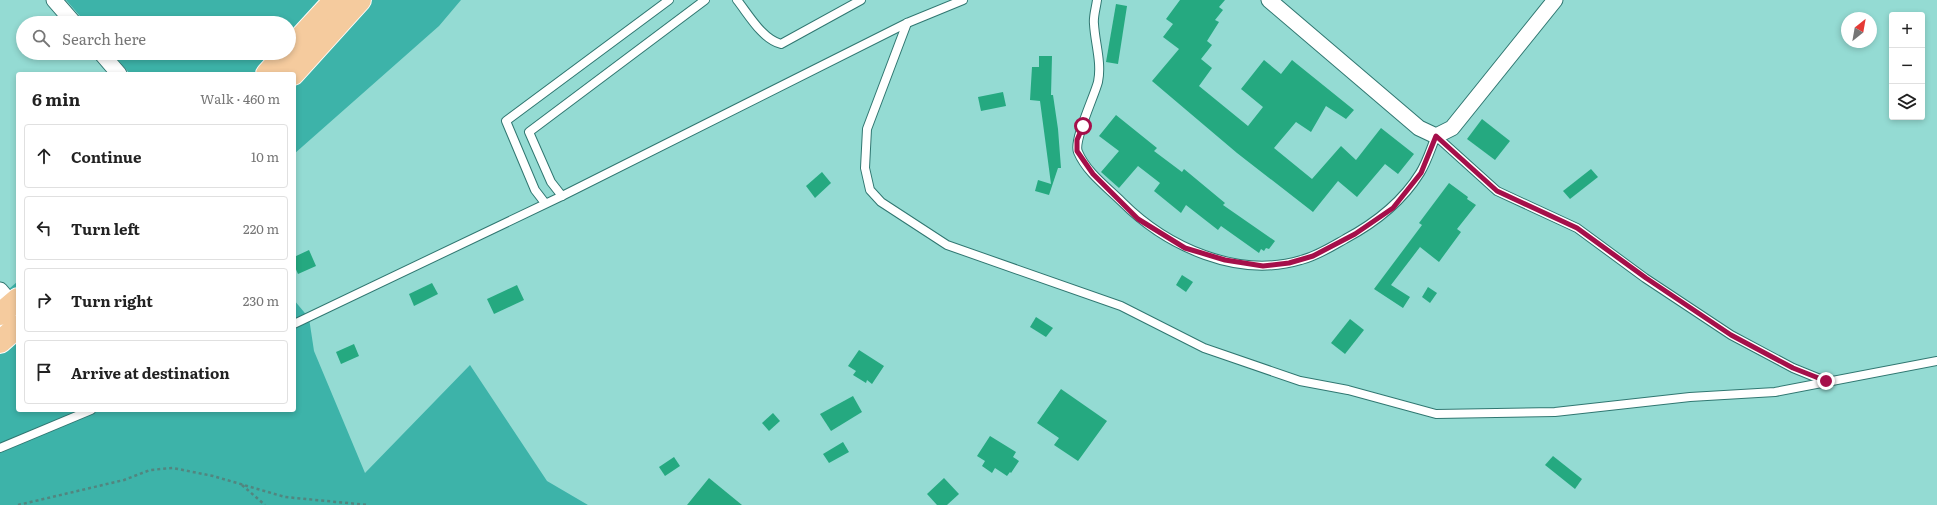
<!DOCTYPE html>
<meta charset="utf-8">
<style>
:root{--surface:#fff;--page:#f2f2f2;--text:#222;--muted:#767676;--line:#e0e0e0}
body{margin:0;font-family:Literata,serif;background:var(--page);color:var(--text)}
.controls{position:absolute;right:12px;top:12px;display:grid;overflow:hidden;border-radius:4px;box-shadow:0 2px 6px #0003}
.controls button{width:36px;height:36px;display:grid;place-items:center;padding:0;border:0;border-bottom:1px solid var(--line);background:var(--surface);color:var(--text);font:20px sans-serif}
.compass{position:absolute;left:1841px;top:12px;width:36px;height:36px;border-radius:50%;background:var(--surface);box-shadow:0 2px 6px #0003;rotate:31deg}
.stop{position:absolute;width:12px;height:12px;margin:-9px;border:3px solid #a50f4a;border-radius:50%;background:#fff}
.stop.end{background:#a50f4a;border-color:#fff;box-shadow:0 1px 4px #0008}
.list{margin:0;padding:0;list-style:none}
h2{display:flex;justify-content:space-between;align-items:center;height:52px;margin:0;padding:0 16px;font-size:17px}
h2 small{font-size:13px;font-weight:400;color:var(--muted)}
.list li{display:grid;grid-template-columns:26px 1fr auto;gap:12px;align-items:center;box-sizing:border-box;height:64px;margin:0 8px 8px;padding:0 8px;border:1px solid var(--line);border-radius:4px}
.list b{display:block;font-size:15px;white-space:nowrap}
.list em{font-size:13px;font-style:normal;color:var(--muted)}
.icon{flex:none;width:22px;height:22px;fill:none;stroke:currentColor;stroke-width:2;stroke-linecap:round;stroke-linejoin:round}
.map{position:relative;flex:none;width:1937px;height:505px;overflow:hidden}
.search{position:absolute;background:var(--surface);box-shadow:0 2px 6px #0003;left:16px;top:16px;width:280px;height:44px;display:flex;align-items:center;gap:10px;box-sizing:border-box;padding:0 14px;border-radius:22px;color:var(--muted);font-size:15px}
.panel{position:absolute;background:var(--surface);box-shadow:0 2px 6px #0003;left:16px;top:72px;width:280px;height:340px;border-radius:4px}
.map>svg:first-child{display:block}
</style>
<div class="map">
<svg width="1937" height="505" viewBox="0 0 1937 505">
<rect width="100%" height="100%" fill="#94dbd3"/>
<g fill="#3db3a9">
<path d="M66,0H461L439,26L294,154V74H130L112,53H289V23H86Z"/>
<path d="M18,281V410H294V300L309,318L314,351L365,473L470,365L547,481L588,505H0V297Z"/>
</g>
<g fill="#25a980">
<path d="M1180,0H1225L1219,7L1223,10L1215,20L1219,22L1207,41L1212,45L1201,59L1212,68L1199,86L1248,126L1263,107L1241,89L1264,60L1281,74L1292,60L1354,110L1346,119L1326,106L1311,132L1296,122L1274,148L1312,179L1341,146L1356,160L1381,128L1414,154L1398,174L1385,164L1357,197L1338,181L1313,212L1237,153L1152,81L1179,49L1163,37L1173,24L1166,19Z"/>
<path d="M1116,4L1127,6L1118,64L1106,62Z"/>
<path d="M1039,56H1052L1051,95H1053L1058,129L1061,168H1058L1049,195L1035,191L1038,180L1051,184L1040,101L1030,100L1032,67H1039Z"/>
<path d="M1003,92L1006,106L981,111L978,97Z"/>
<path d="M1116,115L1157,148L1154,151L1182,172L1184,169L1225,203L1223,205L1275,241L1269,249L1266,248L1264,251L1261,249L1259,253L1221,226L1218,230L1186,205L1181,213L1154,191L1160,183L1138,166L1119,188L1101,172L1119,151L1099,136Z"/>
<path d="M1482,119L1510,141L1495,160L1467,139Z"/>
<path d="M1591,169L1598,177L1570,199L1563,191Z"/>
<path d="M822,172L831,183L815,198L806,186Z"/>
<path d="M1449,183L1468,197L1467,199L1476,205L1457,229L1461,232L1439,262L1420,247L1391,285L1410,297L1403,308L1374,289L1422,225L1419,223Z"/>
<path d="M309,250L316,266L298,274L294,265V257Z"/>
<path d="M1182,275L1193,282L1186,292L1176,285Z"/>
<path d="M432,283L438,294L414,306L409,294Z"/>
<path d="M517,285L524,300L494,314L487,299Z"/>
<path d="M1428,287L1437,293L1430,303L1422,297Z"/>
<path d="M1036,317L1053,328L1046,337L1030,327Z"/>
<path d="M1350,319L1364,330L1345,354L1331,343Z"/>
<path d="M354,344L359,356L341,364L336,352Z"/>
<path d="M859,350L884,366L872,384L867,380L866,383L853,375L856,371L848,366Z"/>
<path d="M1061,389L1107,421L1078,461L1054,445L1059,438L1037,423Z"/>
<path d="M853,396L862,412L831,431L820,414Z"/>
<path d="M773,413L780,421L769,431L762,423Z"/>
<path d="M990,436L1016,452L1013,457L1019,461L1011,473L1010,472L1007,476L995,468L992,473L982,466L985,461L977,456Z"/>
<path d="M843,442L849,452L829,463L823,454Z"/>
<path d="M1553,456L1582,479L1575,489L1545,465Z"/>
<path d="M674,457L680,466L665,476L659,467Z"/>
<path d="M709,478L742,505H687Z"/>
<path d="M944,478L959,494L947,505H937L927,494Z"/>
</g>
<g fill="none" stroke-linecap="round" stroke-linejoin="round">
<defs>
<g id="lane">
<path d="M737,0C749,15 762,39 781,44L861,0"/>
<path d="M1097,0C1096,8 1093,17 1094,24C1095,43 1102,63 1098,82C1094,97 1073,141 1078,152C1087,173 1107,187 1122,202C1167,247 1238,279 1301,260C1317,256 1331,247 1345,239C1375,223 1402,202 1420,173C1427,162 1431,148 1436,136L1497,191L1577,228L1645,278L1731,335L1793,368L1825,381"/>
<path d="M907,23L867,129L865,168L870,190L881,202L947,245L1121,306L1204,348L1300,381L1348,390L1436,414L1555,412L1690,397L1775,392L1937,361"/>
<path d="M562,196L551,182L529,132L705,0"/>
<path d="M545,203L535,190L506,121L669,0"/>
<path d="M294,324L562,196L907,23L963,0"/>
<path d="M0,448L91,410"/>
</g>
<g id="street">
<path d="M54,0L74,23"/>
<path d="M1269,0L1419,128L1436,136L1452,128L1555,0"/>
<path d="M101,53L119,74"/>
<path d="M0,290L12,304"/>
</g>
<g id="primary">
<path d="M289,50L335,0"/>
<path d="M267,74L286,53"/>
<path d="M293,74L360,0"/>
<path d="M0,314L18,299"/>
<path d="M0,342L18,326"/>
</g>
</defs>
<use href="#lane" stroke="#307771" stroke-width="10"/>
<use href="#street" stroke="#307771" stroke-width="17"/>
<use href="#primary" stroke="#fff" stroke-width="24"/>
<g stroke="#52857f" stroke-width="2.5" stroke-dasharray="3 3" stroke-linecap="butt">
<path d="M242,485L265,505"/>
<path d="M18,505L124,480L150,470L173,468L213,476L285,497L368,505"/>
</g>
<use href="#lane" stroke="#fff" stroke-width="8"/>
<use href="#street" stroke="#fff" stroke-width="15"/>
<use href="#primary" stroke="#f5cb9e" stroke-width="22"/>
</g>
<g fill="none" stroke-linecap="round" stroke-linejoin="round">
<path stroke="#a50f4a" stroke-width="5" d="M1083,126L1077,140V151L1093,174L1138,219L1185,248L1225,260L1263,266L1289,263L1313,256L1355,234L1393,208L1421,173L1436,136L1497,191L1577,228L1646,278L1731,335L1793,368L1826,381"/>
</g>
</svg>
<div class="controls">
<button>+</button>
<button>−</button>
<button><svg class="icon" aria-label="layers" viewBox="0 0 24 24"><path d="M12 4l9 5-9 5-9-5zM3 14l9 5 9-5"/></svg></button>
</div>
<svg class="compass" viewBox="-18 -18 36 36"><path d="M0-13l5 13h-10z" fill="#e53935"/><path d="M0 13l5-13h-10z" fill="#767676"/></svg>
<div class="stop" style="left:1083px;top:126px"></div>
<div class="stop end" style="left:1826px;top:381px"></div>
<div class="search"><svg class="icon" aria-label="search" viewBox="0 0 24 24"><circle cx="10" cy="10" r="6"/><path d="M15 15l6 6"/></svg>Search here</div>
<section class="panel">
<h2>6 min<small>Walk · 460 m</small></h2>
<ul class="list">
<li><svg class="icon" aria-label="ahead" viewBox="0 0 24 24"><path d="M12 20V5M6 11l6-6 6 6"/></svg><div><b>Continue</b></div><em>10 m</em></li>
<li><svg class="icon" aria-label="left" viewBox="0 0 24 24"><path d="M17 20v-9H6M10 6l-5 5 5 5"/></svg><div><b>Turn left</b></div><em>220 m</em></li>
<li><svg class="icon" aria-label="right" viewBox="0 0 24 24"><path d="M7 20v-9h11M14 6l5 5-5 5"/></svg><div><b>Turn right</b></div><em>230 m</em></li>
<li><svg class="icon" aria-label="arrive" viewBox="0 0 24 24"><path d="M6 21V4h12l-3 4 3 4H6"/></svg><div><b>Arrive at destination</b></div></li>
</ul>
</section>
</div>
